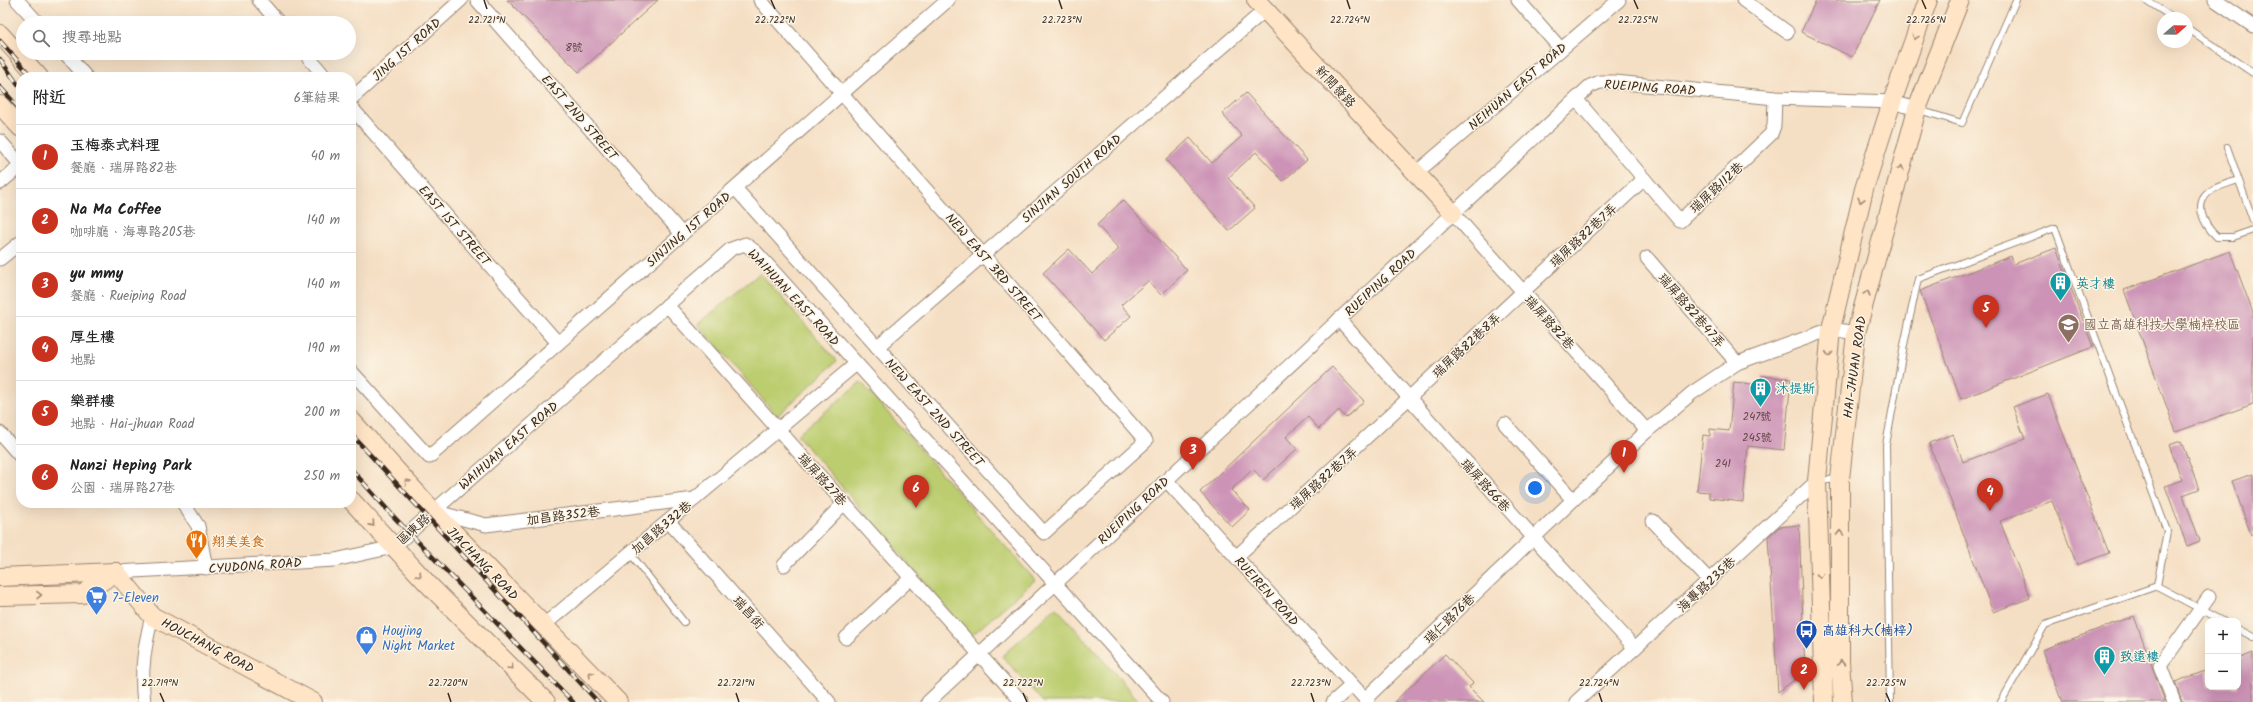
<!DOCTYPE html>
<html lang="zh-TW">
<meta charset="utf-8">
<style>
:root{--surface:#fff;--page:#f6f6f6;--text:#222;--muted:#767676;--line:#e0e0e0;--accent:#c8321e}
body{margin:0;font-family:Kalam,"LXGW WenKai TC",sans-serif;background:var(--page);color:var(--text)}
.controls{position:absolute;right:12px;bottom:12px;display:grid;overflow:hidden;border-radius:8px;box-shadow:0 4px 16px #0002}
.controls button{width:36px;height:36px;display:grid;place-items:center;padding:0;border:0;border-bottom:1px solid var(--line);background:var(--surface);color:var(--text);font:20px sans-serif}
.compass{position:absolute;left:2157px;top:12px;width:36px;height:36px;border-radius:50%;background:var(--surface);box-shadow:0 4px 16px #0002;rotate:70deg}
.you{position:absolute;left:1535px;top:488px;width:14px;height:14px;margin:-10px;border:3px solid #fff;border-radius:50%;background:#1a73e8;box-shadow:0 0 0 6px #1a73e833}
.badge{display:grid;place-items:center;width:26px;height:26px;border-radius:50%;background:var(--accent);color:#fff;font-size:13px;font-weight:700}
.pin{position:absolute;translate:-50% -33px;filter:drop-shadow(0 1px 2px #0008)}
.pin::after{content:'';position:absolute;top:21px;width:14px;height:12px;background:inherit;clip-path:polygon(0 0,100% 0,50% 100%)}
.list{margin:0;padding:0;list-style:none}
h2{display:flex;justify-content:space-between;align-items:center;height:52px;margin:0;padding:0 16px;font-size:17px}
h2 small{font-size:13px;font-weight:400;color:var(--muted)}
.list li{display:grid;grid-template-columns:26px 1fr auto;gap:12px;align-items:center;box-sizing:border-box;height:64px;padding:0 16px;border-top:1px solid var(--line)}
.list b{display:block;font-size:15px;white-space:nowrap}
.list p{margin:0;font-size:13px;white-space:nowrap;color:var(--muted)}
.list em{font-size:13px;font-style:normal;color:var(--muted)}
.icon{flex:none;width:22px;height:22px;fill:none;stroke:currentColor;stroke-width:2;stroke-linecap:round;stroke-linejoin:round}
.map{position:relative;flex:none;width:2253px;height:702px;overflow:hidden}
.search{position:absolute;background:var(--surface);box-shadow:0 4px 16px #0002;left:16px;top:16px;width:340px;height:44px;display:flex;align-items:center;gap:10px;box-sizing:border-box;padding:0 14px;border-radius:22px;color:var(--muted);font-size:15px}
.panel{position:absolute;background:var(--surface);box-shadow:0 4px 16px #0002;left:16px;top:72px;width:340px;height:436px;border-radius:16px}
.map>svg:first-child{display:block}
</style>
<div class="map">
<svg width="2253" height="702" viewBox="0 0 2253 702">
<rect width="100%" height="100%" fill="#fcf5e5"/>
<filter id="ink" filterUnits="userSpaceOnUse"><feTurbulence type="fractalNoise" baseFrequency=".025" numOctaves="2"/><feDisplacementMap in="SourceGraphic" scale="8" xChannelSelector="R" yChannelSelector="G"/><feConvolveMatrix kernelMatrix="1 2 1 2 8 2 1 2 1" color-interpolation-filters="sRGB"/></filter>
<filter id="wash" filterUnits="userSpaceOnUse"><feTurbulence type="fractalNoise" baseFrequency=".012" numOctaves="4" result="noise"/><feDisplacementMap in="SourceGraphic" scale="16" xChannelSelector="R" yChannelSelector="G"/><feGaussianBlur stdDeviation="0.9" result="paint"/><feColorMatrix in="noise" values="0 0 0 0 0 0 0 0 0 0 0 0 0 0 0 0 0 1.4 0 .05"/><feComposite in="paint" operator="in"/></filter>
<g filter="url(#wash)">
<rect width="100%" height="100%" fill="#f5dfc4"/>
<g fill="#bccd70" stroke="#7c7c47">
<path d="M760,273L837,361L777,416L698,324Z"/>
<path d="M861,382L1035,580L971,636L797,435Z"/>
<path d="M1056,607L1140,702H1043L1002,656Z"/>
</g>
<g id="blocks">
<g fill="#cc93b6">
<path d="M507,0H658L579,72Z"/>
<path d="M1816,0H1880L1852,57L1801,32Z"/>
<path d="M1246,93L1307,160L1283,181L1256,152L1228,178L1255,208L1229,231L1166,160L1190,138L1212,163L1242,136L1222,114Z"/>
<path d="M1123,200L1187,270L1161,295L1148,281L1121,305L1131,316L1104,340L1043,273L1069,249L1092,274L1119,249L1097,225Z"/>
<path d="M2056,248L2093,347L1961,399L1920,291L2011,256L2014,264Z"/>
<path d="M2230,251L2253,313V404L2176,432L2124,290Z"/>
<path d="M1332,367L1364,401L1346,418L1339,410L1319,429L1308,417L1286,437L1297,449L1263,480L1253,469L1231,490L1250,510L1232,527L1200,492Z"/>
<path d="M1762,376L1791,379L1784,450L1748,446L1743,502L1709,498V492L1697,491L1703,435L1710,436V429L1729,431L1734,382L1761,385Z"/>
<path d="M2048,394L2109,553L2077,565L2052,501L2000,521L2030,598L1993,612L1929,443L1953,434L1963,462L2025,439L2013,407Z"/>
<path d="M2181,441L2199,489L2183,495L2200,541L2187,546L2165,486L2182,480L2169,445Z"/>
<path d="M2253,474V534L2251,535L2232,481Z"/>
<path d="M1799,525L1805,672L1778,692L1768,537L1779,527Z"/>
<path d="M2134,616L2165,702H2062L2042,650Z"/>
<path d="M2253,653V702H2182L2175,682L2208,670V687H2238V659Z"/>
<path d="M1445,654L1473,683L1469,687L1484,702H1394Z"/>
</g>
</g>
</g>
<g filter="url(#ink)">
<use href="#blocks" fill-opacity="0" stroke="#988471" stroke-width="1"/>
<g fill="none" stroke-linecap="round" stroke-linejoin="round">
<defs>
<g id="lane">
<path d="M2146,0L2173,18"/>
<path d="M2187,28L2253,73"/>
<path d="M1919,110L1962,123L2016,0"/>
<path d="M2227,147L2253,220"/>
<path d="M2238,180C2230,183 2221,185 2214,189C2191,201 2203,224 2217,237H2233L2253,230"/>
<path d="M1818,481L1839,479"/>
<path d="M630,553L684,622"/>
<path d="M2238,629L2253,637"/>
<path d="M1890,702L1886,445L1904,345L1918,279L2055,228L2167,531L2157,586"/>
<path d="M2001,702L2045,625L2157,586L2223,621"/>
</g>
<g id="street">
<path d="M17,0L38,23"/>
<path d="M259,0L279,23"/>
<path d="M477,0L682,234"/>
<path d="M1518,0L1560,48"/>
<path d="M1743,0L1787,32"/>
<path d="M2215,0L2253,26"/>
<path d="M65,53L86,77"/>
<path d="M305,53L325,77"/>
<path d="M351,99L461,0"/>
<path d="M1576,99L1680,221L1771,134L1774,126L1775,98"/>
<path d="M351,107L558,343"/>
<path d="M0,141L21,165L0,183"/>
<path d="M1416,173L1619,0"/>
<path d="M735,188L1044,533L1146,441L760,0"/>
<path d="M1453,213L1647,431"/>
<path d="M1647,258L1737,363"/>
<path d="M0,259L21,242"/>
<path d="M667,305L1022,702"/>
<path d="M1339,319L1533,537L1635,648"/>
<path d="M877,347L1265,10"/>
<path d="M351,371L429,457L948,0"/>
<path d="M1505,424L1573,500"/>
<path d="M0,433L21,457"/>
<path d="M1166,480L1368,702"/>
<path d="M183,503L198,526L206,568"/>
<path d="M433,511L486,525L695,499"/>
<path d="M1653,521L1710,581"/>
<path d="M669,522L829,702"/>
<path d="M1236,557L1409,398L1644,179"/>
<path d="M784,565L844,503"/>
<path d="M116,572L335,560L393,547L731,249L745,244L756,252L1162,702"/>
<path d="M544,625L856,364"/>
<path d="M846,638L911,578"/>
<path d="M1365,699L1573,500L1647,431L1692,393L1737,363L1831,329L1856,333"/>
<path d="M144,702C140,672 145,644 152,616"/>
<path d="M928,702L1590,86L1600,82H1615L1775,98L1892,102L1917,109"/>
<path d="M1333,702L1352,685"/>
<path d="M1576,702L1817,481"/>
<path d="M2174,702L2160,666L2209,597"/>
</g>
<g id="secondary">
<path d="M1256,0L1453,213"/>
<path d="M0,34L39,77"/>
<path d="M0,105L21,128"/>
<path d="M351,420L433,511L618,702"/>
<path d="M351,500L427,583L546,702"/>
<path d="M116,572L152,616L313,702"/>
<path d="M0,577L115,572"/>
<path d="M0,596L83,594L116,572"/>
<path d="M1824,702L1817,481L1831,329L1864,189L1892,102L1928,0"/>
<path d="M1843,702L1840,662V479L1856,333L1917,109L1960,0"/>
</g>
</defs>
<use href="#lane" stroke="#988471" stroke-width="8"/>
<use href="#street" stroke="#988471" stroke-width="15"/>
<use href="#secondary" stroke="#988471" stroke-width="20"/>
<use href="#lane" stroke="#fff" stroke-width="6"/>
<use href="#street" stroke="#fff" stroke-width="13"/>
<use href="#secondary" stroke="#ffe4c6" stroke-width="18"/>
<defs>
<g id="rail">
<path d="M0,41L32,77"/>
<path d="M0,59L18,85"/>
<path d="M0,87L21,110"/>
<path d="M351,434L598,702"/>
<path d="M351,469L394,517L573,702"/>
</g>
</defs>
<use href="#rail" stroke="#3b2a1e" stroke-width="4.5"/>
<use href="#rail" stroke="#fcf5e5" stroke-width="3" stroke-dasharray="9" stroke-linecap="butt"/>
</g>
<defs><path id="oneway-chevron" d="M-2-3.5L2.5 0L-2 3.5" fill="none" stroke-width="1.6" stroke-linecap="round" stroke-linejoin="round"/></defs>
<g stroke="#9d8772">
<use href="#oneway-chevron" transform="translate(1915 37) rotate(110)"/>
<use href="#oneway-chevron" transform="translate(1901 168) rotate(-75)"/>
<use href="#oneway-chevron" transform="translate(1861 200) rotate(103)"/>
<use href="#oneway-chevron" transform="translate(1867 293) rotate(-75)"/>
<use href="#oneway-chevron" transform="translate(1829 354) rotate(95)"/>
<use href="#oneway-chevron" transform="translate(407 482) rotate(-132)"/>
<use href="#oneway-chevron" transform="translate(372 524) rotate(48)"/>
<use href="#oneway-chevron" transform="translate(1840 533) rotate(-90)"/>
<use href="#oneway-chevron" transform="translate(419 575) rotate(46)"/>
<use href="#oneway-chevron" transform="translate(1820 576) rotate(88)"/>
<use href="#oneway-chevron" transform="translate(39 595) rotate(-2)"/>
<use href="#oneway-chevron" transform="translate(1841 663) rotate(-92)"/>
<use href="#oneway-chevron" transform="translate(511 667) rotate(45)"/>
<use href="#oneway-chevron" transform="translate(591 674) rotate(-134)"/>
</g>
</g>
<path fill="none" stroke="#3b2a1e" stroke-width="1.5" d="M484,0L487,9M771,0L775,9M1059,0L1062,9M1347,0L1350,9M1634,0L1638,9M1922,0L1926,9M160,693L164,702M448,693L451,702M736,693L739,702M1023,693L1027,702M1311,693L1314,702M1599,693L1602,702M1886,693L1890,702"/>
<defs>
<symbol id="building-pin" viewBox="-11 -11 22 30"><path d="M0 17L-7.5 6A9.5 9.5 0 1 1 7.5 6Z" fill="#0f9aa8" stroke="#fcf5e5"/><path d="M-4-6H4V6H1V3H-1V6H-4ZM-2.5-4.3h1.7v1.8h-1.7ZM.8-4.3h1.7v1.8H.8ZM-2.5-1h1.7V.8h-1.7ZM.8-1h1.7V.8H.8Z" fill="#fff"/></symbol>
<symbol id="university-pin" viewBox="-11 -11 22 30"><path d="M0 17L-7.5 6A9.5 9.5 0 1 1 7.5 6Z" fill="#8d6e63" stroke="#fcf5e5"/><path d="M0-5L7-2L0 1L-7-2ZM-4 1L0 2.5L4 1V4Q0 6-4 4Z" fill="#fff"/></symbol>
<symbol id="restaurant-pin" viewBox="-11 -11 22 30"><path d="M0 17L-7.5 6A9.5 9.5 0 1 1 7.5 6Z" fill="#e8710a" stroke="#fcf5e5"/><path d="M-5-6h1v4h1v-4h1v4h1v-4h1v5L-1.5 .5V6h-2V.5L-5-1ZM5-6V6H3V1.5H1.5Q1.5-4 5-6Z" fill="#fff"/></symbol>
<symbol id="supermarket-pin" viewBox="-11 -11 22 30"><path d="M0 17L-7.5 6A9.5 9.5 0 1 1 7.5 6Z" fill="#3f7fe0" stroke="#fcf5e5"/><path d="M-6-5.5h2.5l.6 2H6L4.5 2H-2.5L-4.4-4H-6ZM-1.5 3.2a1.3 1.3 0 1 0 .1 0ZM3 3.2a1.3 1.3 0 1 0 .1 0Z" fill="#fff"/></symbol>
<symbol id="bus-pin" viewBox="-11 -11 22 30"><path d="M0 17L-7.5 6A9.5 9.5 0 1 1 7.5 6Z" fill="#1a4fb4" stroke="#fcf5e5"/><path d="M-5-6H5V4H4V6H2V4H-2V6H-4V4H-5ZM-3.5-4V0h7V-4ZM-3.5 1.2v1.5H-2V1.2ZM2 1.2v1.5H3.5V1.2Z" fill="#fff"/></symbol>
<symbol id="shop-pin" viewBox="-11 -11 22 30"><path d="M0 17L-7.5 6A9.5 9.5 0 1 1 7.5 6Z" fill="#3f7fe0" stroke="#fcf5e5"/><path d="M-5-2.5h2.3a2.7 3.5 0 0 1 5.4 0H5L5.5 6h-11ZM-1.5-2.5h3a1.5 2.3 0 0 0-3 0Z" fill="#fff"/></symbol>
</defs>
<g fill-rule="evenodd">
<use href="#building-pin" x="2048" y="270" width="25" height="34"/>
<use href="#university-pin" x="2056" y="312" width="25" height="34"/>
<use href="#building-pin" x="1748" y="376" width="25" height="34"/>
<use href="#restaurant-pin" x="184" y="528" width="25" height="34"/>
<use href="#supermarket-pin" x="84" y="584" width="25" height="34"/>
<use href="#bus-pin" x="1794" y="618" width="25" height="34"/>
<use href="#shop-pin" x="354" y="624" width="25" height="34"/>
<use href="#building-pin" x="2092" y="644" width="25" height="34"/>
</g>
<g text-anchor="middle" stroke-width="3" stroke-linejoin="round" paint-order="stroke">
<g font-size="11" fill="#5f4444">
<text x="574" y="51">8號</text>
<text x="1757" y="420">247號</text>
<text x="1757" y="441">245號</text>
<text x="1723" y="467">241</text>
</g>
<g font-size="13" fill="#3b2a1e" stroke="#fcf5e5">
<text transform="translate(406 49) rotate(-42)" y="5">JING 1ST ROAD</text>
<text transform="translate(1336 86) rotate(47)" y="5">新開發路</text>
<text transform="translate(1517 86) rotate(-41)" y="5">NEIHUAN EAST ROAD</text>
<text transform="translate(1650 87) rotate(4)" y="5">RUEIPING ROAD</text>
<text transform="translate(580 117) rotate(49)" y="5">EAST 2ND STREET</text>
<text transform="translate(1071 178) rotate(-41)" y="5">SINJIAN SOUTH ROAD</text>
<text transform="translate(1716 187) rotate(-43)" y="5">瑞屏路112巷</text>
<text transform="translate(455 225) rotate(49)" y="5">EAST 1ST STREET</text>
<text transform="translate(688 229) rotate(-41)" y="5">SINJING 1ST ROAD</text>
<text transform="translate(1583 235) rotate(-43)" y="5">瑞屏路82巷7弄</text>
<text transform="translate(994 267) rotate(49)" y="5">NEW EAST 3RD STREET</text>
<text transform="translate(1380 282) rotate(-43)" y="5">RUEIPING ROAD</text>
<text transform="translate(794 297) rotate(47)" y="5">WAIHUAN EAST ROAD</text>
<text transform="translate(1692 310) rotate(49)" y="5">瑞屏路82巷47弄</text>
<text transform="translate(1550 322) rotate(48)" y="5">瑞屏路82巷</text>
<text transform="translate(1466 345) rotate(-43)" y="5">瑞屏路82巷8弄</text>
<text transform="translate(1854 367) rotate(-82)" y="5">HAI-JHUAN ROAD</text>
<text transform="translate(935 412) rotate(48)" y="5">NEW EAST 2ND STREET</text>
<text transform="translate(508 445) rotate(-41)" y="5">WAIHUAN EAST ROAD</text>
<text transform="translate(1323 478) rotate(-42)" y="5">瑞屏路82巷7弄</text>
<text transform="translate(823 479) rotate(48)" y="5">瑞屏路27巷</text>
<text transform="translate(1486 485) rotate(48)" y="5">瑞屏路66巷</text>
<text transform="translate(1133 510) rotate(-43)" y="5">RUEIPING ROAD</text>
<text transform="translate(563 515) rotate(-7)" y="5">加昌路352巷</text>
<text transform="translate(661 527) rotate(-40)" y="5">加昌路332巷</text>
<text transform="translate(413 529) rotate(-42)" y="5">區東路</text>
<text transform="translate(483 563) rotate(46)" y="5">JIACHANG ROAD</text>
<text transform="translate(255 565) rotate(-4)" y="5">CYUDONG ROAD</text>
<text transform="translate(1706 584) rotate(-43)" y="5">海專路235巷</text>
<text transform="translate(1267 591) rotate(48)" y="5">RUEIREN ROAD</text>
<text transform="translate(749 612) rotate(48)" y="5">瑞昌街</text>
<text transform="translate(1449 618) rotate(-44)" y="5">瑞仁路76巷</text>
<text transform="translate(208 645) rotate(28)" y="5">HOUCHANG ROAD</text>
</g>
<g font-size="13" fill="#0d838f" stroke="#fcf5e5" text-anchor="start">
<text x="2076" y="288">英才樓</text>
<text x="1776" y="393">沐提斯</text>
<text x="2120" y="661">致遠樓</text>
</g>
<g font-size="13" fill="#785e54" stroke="#fcf5e5" text-anchor="start">
<text x="2084" y="329">國立高雄科技大學楠梓校區</text>
</g>
<g font-size="13" fill="#c56008" stroke="#fcf5e5" text-anchor="start">
<text x="212" y="546">翔美美食</text>
</g>
<g font-size="13" fill="#366cbe" stroke="#fcf5e5" text-anchor="start">
<text x="112" y="602">7-Eleven</text>
<text x="382" y="635">Houjing<tspan x="382" dy="15">Night Market</tspan></text>
</g>
<g font-size="13" fill="#164399" stroke="#fcf5e5" text-anchor="start">
<text x="1822" y="635">高雄科大(楠梓)</text>
</g>
</g>
<g font-size="10" text-anchor="middle" fill="#3b2a1e" stroke="#fcf5e5" stroke-width="3" stroke-linejoin="round" paint-order="stroke">
<text x="487" y="23">22.721°N</text>
<text x="775" y="23">22.722°N</text>
<text x="1062" y="23">22.723°N</text>
<text x="1350" y="23">22.724°N</text>
<text x="1638" y="23">22.725°N</text>
<text x="1926" y="23">22.726°N</text>
<text x="160" y="686">22.719°N</text>
<text x="448" y="686">22.720°N</text>
<text x="736" y="686">22.721°N</text>
<text x="1023" y="686">22.722°N</text>
<text x="1311" y="686">22.723°N</text>
<text x="1599" y="686">22.724°N</text>
<text x="1886" y="686">22.725°N</text>
</g>
</svg>
<div class="controls">
<button>+</button>
<button>−</button>
</div>
<svg class="compass" viewBox="-18 -18 36 36"><path d="M0-13l5 13h-10z" fill="#e53935"/><path d="M0 13l5-13h-10z" fill="#767676"/></svg>
<div class="you"></div>
<div class="pin badge" style="left:1624px;top:473px">1</div>
<div class="pin badge" style="left:1804px;top:690px">2</div>
<div class="pin badge" style="left:1193px;top:470px">3</div>
<div class="pin badge" style="left:1990px;top:511px">4</div>
<div class="pin badge" style="left:1986px;top:328px">5</div>
<div class="pin badge" style="left:916px;top:508px">6</div>
<div class="search"><svg class="icon" aria-label="search" viewBox="0 0 24 24"><circle cx="10" cy="10" r="6"/><path d="M15 15l6 6"/></svg>搜尋地點</div>
<section class="panel">
<h2>附近<small>6筆結果</small></h2>
<ul class="list">
<li><span class="badge">1</span><div><b>玉梅泰式料理</b><p>餐廳 · 瑞屏路82巷</p></div><em>40 m</em></li>
<li><span class="badge">2</span><div><b>Na Ma Coffee</b><p>咖啡廳 · 海專路205巷</p></div><em>140 m</em></li>
<li><span class="badge">3</span><div><b>yu mmy</b><p>餐廳 · Rueiping Road</p></div><em>140 m</em></li>
<li><span class="badge">4</span><div><b>厚生樓</b><p>地點</p></div><em>190 m</em></li>
<li><span class="badge">5</span><div><b>樂群樓</b><p>地點 · Hai-jhuan Road</p></div><em>200 m</em></li>
<li><span class="badge">6</span><div><b>Nanzi Heping Park</b><p>公園 · 瑞屏路27巷</p></div><em>250 m</em></li>
</ul>
</section>
</div>
